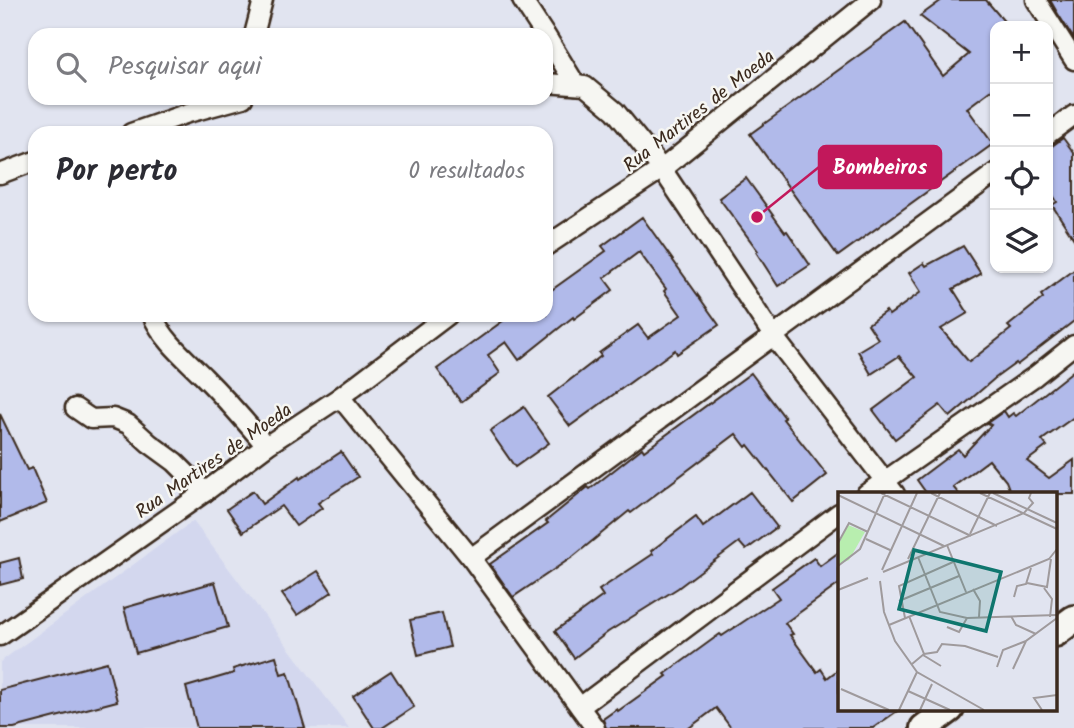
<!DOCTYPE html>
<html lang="pt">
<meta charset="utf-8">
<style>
:root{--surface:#fff;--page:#f2f2f3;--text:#2b2b33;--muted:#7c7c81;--line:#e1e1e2}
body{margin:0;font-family:Kalam,sans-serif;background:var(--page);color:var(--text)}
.controls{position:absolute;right:21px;top:21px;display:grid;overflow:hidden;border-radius:14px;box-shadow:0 2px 5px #0004}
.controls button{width:63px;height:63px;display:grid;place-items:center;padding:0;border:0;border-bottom:2px solid var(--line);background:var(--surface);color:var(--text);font:35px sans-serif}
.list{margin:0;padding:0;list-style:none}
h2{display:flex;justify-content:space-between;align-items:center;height:91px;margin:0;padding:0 28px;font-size:30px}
h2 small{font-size:23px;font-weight:400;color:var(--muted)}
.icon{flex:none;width:38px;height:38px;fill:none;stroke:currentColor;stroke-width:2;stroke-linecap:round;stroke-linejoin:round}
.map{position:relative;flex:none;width:1074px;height:728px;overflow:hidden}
.search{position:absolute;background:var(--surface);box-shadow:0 2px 5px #0004;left:28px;top:28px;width:525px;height:77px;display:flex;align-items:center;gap:18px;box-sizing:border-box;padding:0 24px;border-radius:21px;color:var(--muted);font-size:26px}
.panel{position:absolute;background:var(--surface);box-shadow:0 2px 5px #0004;left:28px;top:126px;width:525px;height:196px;border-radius:21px}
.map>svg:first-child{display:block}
</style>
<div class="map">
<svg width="1074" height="728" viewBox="0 0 1074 728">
<rect width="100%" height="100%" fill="#e1e4f0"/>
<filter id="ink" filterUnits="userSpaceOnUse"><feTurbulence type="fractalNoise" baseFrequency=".0143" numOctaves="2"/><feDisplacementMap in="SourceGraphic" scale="14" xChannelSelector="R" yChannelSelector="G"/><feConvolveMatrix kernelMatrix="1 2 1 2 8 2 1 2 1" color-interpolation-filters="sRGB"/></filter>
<g filter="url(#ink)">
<path fill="#d3d7ee" d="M193,521L349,728H0V662Z"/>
<g fill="#b1baea" stroke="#3b2a1e" stroke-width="2">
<path d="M942,0H986L1008,26H995V87L967,108L993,144L838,256L750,134L905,22L943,76L969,54L920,16Z"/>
<path d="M1050,0H1074V39L1058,14Z"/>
<path d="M1063,138L1074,153V239L1052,205L1057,202L1048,187V149Z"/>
<path d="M746,178L785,232L787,231L810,265L778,286L756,252L758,251L719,198Z"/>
<path d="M642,217L719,325L677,354L675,350L570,426L548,397L601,356L599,353L638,325L648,338L681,315L664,291L666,289L639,252L604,278L613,290L574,319L573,317L519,360L506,342L488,355L500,373L461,402L437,369L511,315H546V294L606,251L602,246Z"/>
<path d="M963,246L981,274L953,289L968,313L941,329L969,362L1011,329L1008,326L1043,298L1041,295L1074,270V321L1017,365L1016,363L994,379L950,417L940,405L895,439L873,410L917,377L899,356L871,374L858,351L878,339L868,324L886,311L889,315L921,292L909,273L924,263L926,266Z"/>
<path d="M1074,370V417L1042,440L1047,446L1027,461L1049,478L1074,460V494H1011L1006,481L989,460L953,487L959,494H927L917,480L958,449L963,455L991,425L987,423L1004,411L1008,417L1013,413L1016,416Z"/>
<path d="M751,373L785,418L783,419L827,475L793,502L748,445L746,447L736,434L631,513L629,511L574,556L513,597L490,564L548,523L546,521L588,487L590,489L642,448L644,451Z"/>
<path d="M524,407L549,443L515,467L490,431Z"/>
<path d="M0,414L27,470L32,468L47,503L0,522Z"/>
<path d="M341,452L358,477L318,503L322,508L296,526L281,506L243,532L227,509L253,491L262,504L299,477L300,479Z"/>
<path d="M750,492L777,527L746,550L739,542L678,588L608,632L574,658L555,631L603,596L599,590L653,554L651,551L696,517L703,527Z"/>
<path d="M839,552V584L785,623L793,634L790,635L817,672L821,669L827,678L839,669V709H900L873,728H731L716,708L689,728H606L603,719L617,709L618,711L667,676L665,674L720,634L722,636L779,598L772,588L814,558L820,566Z"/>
<path d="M19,558L23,579L0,585V563Z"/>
<path d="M318,571L332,592L297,615L282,594Z"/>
<path d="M215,582L228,627L136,653L124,608Z"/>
<path d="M442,613L450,647L418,655L410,620Z"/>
<path d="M276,656L281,674L288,672L305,728H197L186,687L234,673L233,669Z"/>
<path d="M107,662L117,701L14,728H0V690Z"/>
<path d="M391,671L414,707L382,728H374L353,696Z"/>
</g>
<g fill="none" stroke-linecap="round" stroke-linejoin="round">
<defs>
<g id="street">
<path d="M522,0L545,35"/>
<path d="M1036,0L1074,60"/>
<path d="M254,35L263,0"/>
<path d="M546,36L576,85"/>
<path d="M546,83L585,86L615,111L662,169L774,337L895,494"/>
<path d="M131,133L188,113L243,98"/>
<path d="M1048,134L1074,115"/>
<path d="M0,174L35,161"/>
<path d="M546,246L662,169L871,0"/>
<path d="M152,315C164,341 184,357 204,377C226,399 246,422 266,446"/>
<path d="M340,397L471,558L595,728"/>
<path d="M75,408L91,419L113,418L128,424L149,443L175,462L205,492"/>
<path d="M866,494L1035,376L1074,345"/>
<path d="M471,558L995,173"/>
<path d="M0,636L205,492L266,446L340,397L448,315"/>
<path d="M580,707L839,513"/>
</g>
<g id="secondary">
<path d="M1055,633L1074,619"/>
<path d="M924,728L950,709"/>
</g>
</defs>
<use href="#street" stroke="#3b2a1e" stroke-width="23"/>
<use href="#secondary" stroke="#3b2a1e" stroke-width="32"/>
<use href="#street" stroke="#f6f6f2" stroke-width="18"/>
<use href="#secondary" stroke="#f6f6f2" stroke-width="26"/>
</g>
</g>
<g text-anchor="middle" stroke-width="5" stroke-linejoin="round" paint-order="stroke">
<g font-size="19" fill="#3b2a1e" stroke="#f6f6f2">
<text transform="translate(698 110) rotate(-38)" y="7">Rua Martires de Moeda</text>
<text transform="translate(213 460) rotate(-35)" y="7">Rua Martires de Moeda</text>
</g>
</g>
<g transform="translate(838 492)">
<rect width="219" height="219" fill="#e1e4f0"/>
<path d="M10,33L27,40L11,68L0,73V53Z" fill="#b8eeaf"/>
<path fill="none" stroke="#9f9a9c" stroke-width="2" d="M43,1L133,44M93,1L159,34M142,1L219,37M155,1L219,31M0,3L106,54M132,42L152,1M28,47L52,58M0,51L11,31L30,40M109,53L128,100M80,65L102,120L129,126L219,123M70,67L102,1M0,74L22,57L47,1M44,78L79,1M45,80L186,21L195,11L191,6L193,1M42,89L46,120L57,149L79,180L146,218M189,91L209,95L213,67M206,96L214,107L212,125M135,97L142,109L141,125M0,98L30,86M176,105L179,94L188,92L193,76M61,109L121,84M71,124L86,162L74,172M173,124L178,133L198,142M67,126L61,94L115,70M51,133L211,67L219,57M109,135L121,140L129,126M0,150V204M86,162L99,160L104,152L127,154L160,165M85,163L103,174M159,175L165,158L188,149M175,177L188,149L219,126M3,197L51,218M70,199L112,218M61,218L79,180M82,218L94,192M204,218L196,206L219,203"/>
<path fill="#0f766e" fill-opacity="0.15" stroke="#0f766e" stroke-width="3.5" d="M76,58L163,80L148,139L61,117Z"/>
<rect width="219" height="219" fill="none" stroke="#3b2a1e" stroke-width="3.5"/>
</g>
<path fill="none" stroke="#c2185b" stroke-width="2.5" d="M757 217L819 167"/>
<circle fill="#c2185b" stroke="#f6f6f2" stroke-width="2.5" cx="757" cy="217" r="7"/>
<rect fill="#c2185b" stroke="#c2185b" stroke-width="2.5" x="819" y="146" width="122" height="42" rx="7"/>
<g font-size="21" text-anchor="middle" font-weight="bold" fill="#fff">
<text x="880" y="174">Bombeiros</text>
</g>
</svg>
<div class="controls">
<button>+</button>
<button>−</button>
<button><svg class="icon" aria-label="locate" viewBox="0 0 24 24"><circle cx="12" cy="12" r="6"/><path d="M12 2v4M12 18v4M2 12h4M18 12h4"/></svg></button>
<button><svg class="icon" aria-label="layers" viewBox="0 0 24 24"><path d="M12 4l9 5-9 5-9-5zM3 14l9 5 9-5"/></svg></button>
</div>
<div class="search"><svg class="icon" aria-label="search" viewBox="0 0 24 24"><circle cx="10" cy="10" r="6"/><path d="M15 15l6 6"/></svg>Pesquisar aqui</div>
<section class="panel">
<h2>Por perto<small>0 resultados</small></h2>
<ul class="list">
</ul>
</section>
</div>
